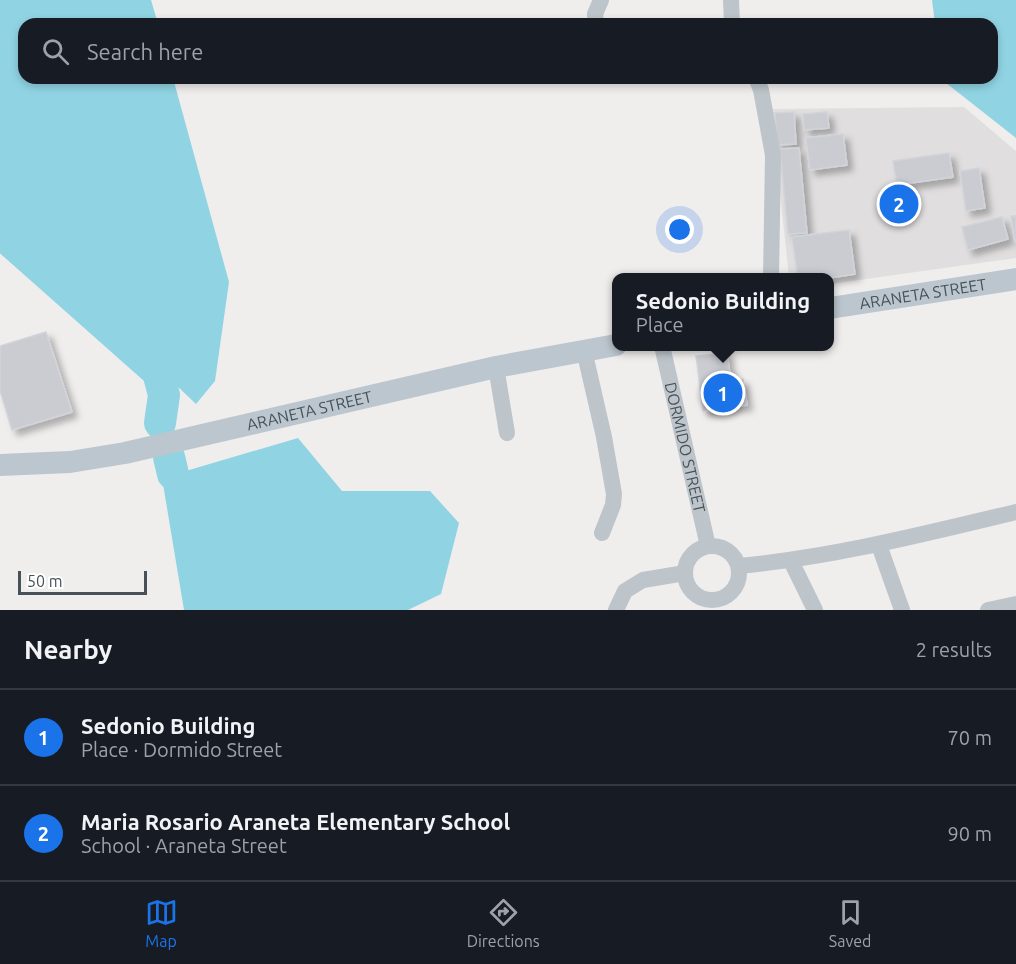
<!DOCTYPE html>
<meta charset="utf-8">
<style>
:root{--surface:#171b24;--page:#242831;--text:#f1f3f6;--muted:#9ea1a6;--line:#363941;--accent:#1a73e8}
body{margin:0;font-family:Ubuntu,sans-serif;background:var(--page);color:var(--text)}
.scale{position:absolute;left:18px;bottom:15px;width:129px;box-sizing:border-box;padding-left:6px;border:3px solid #475158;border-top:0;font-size:16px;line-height:21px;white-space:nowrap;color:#475158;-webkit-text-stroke:4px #fff;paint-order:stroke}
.you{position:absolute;left:680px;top:230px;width:21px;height:21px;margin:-15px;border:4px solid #fff;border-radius:50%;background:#1a73e8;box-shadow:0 0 0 9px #1a73e833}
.badge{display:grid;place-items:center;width:39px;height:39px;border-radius:50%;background:var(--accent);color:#fff;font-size:20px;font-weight:700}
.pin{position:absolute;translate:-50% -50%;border:3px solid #fff;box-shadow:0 2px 6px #0006}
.popup{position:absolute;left:612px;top:273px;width:222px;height:78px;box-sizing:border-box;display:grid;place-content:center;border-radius:12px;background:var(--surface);filter:drop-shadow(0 2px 4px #0005);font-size:20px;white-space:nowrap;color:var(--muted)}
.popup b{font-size:22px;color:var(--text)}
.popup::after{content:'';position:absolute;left:50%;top:100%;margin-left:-12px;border:12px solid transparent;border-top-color:var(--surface)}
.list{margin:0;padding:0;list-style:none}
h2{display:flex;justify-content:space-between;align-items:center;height:78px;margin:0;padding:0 24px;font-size:26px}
h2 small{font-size:20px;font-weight:400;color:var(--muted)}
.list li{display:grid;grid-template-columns:39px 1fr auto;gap:18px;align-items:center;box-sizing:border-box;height:96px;padding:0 24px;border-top:2px solid var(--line)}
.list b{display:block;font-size:22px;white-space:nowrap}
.list p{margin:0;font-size:20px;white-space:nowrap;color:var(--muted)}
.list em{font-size:20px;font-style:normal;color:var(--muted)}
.icon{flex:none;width:33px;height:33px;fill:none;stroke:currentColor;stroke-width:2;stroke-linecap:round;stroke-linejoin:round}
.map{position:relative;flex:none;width:1016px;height:610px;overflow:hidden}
.search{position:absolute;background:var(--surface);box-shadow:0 3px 9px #0003;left:18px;right:18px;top:18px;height:66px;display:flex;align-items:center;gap:15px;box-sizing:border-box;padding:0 21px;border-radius:18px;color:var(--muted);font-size:22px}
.sheet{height:270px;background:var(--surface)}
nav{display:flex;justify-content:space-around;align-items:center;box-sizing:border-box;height:84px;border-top:2px solid var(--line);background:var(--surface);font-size:16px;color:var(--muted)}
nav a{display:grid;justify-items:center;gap:3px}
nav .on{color:var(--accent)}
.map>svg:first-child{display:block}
</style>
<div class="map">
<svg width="1016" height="610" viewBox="0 0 1016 610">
<defs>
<filter id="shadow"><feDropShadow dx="5.5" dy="5.5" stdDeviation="3" flood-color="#0004"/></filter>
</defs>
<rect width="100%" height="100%" fill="#f0eded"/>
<path fill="#e0dede" d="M964,107L1016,151V258L830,284V278L789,277L771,109Z"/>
<g fill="#90d4e3">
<path d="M0,0H151L158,24H24V78H173L229,282L215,381L196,404L0,217Z"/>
<path d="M932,0H1016V138L941,79L992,78V24H935Z"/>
<path d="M298,438L342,491H430L459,523L441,594L408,610H184L162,478Z"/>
</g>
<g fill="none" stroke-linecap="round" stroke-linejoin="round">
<g stroke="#90d4e3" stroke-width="32">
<path d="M0,232L158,372L164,395L160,423"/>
<path d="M169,457L173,474"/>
</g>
</g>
<g fill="#caccd1" stroke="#d1d4d8" stroke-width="1.5" filter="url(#shadow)">
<path d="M794,112L796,144L777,145L775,113Z"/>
<path d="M827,112L829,128L804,130L803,114Z"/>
<path d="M843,134L847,165L810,170L806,138Z"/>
<path d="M799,148L807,233L788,234L780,149Z"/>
<path d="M949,153L953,177L897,185L893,161Z"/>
<path d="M979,168L985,208L966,211L960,171Z"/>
<path d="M1011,216H1016V242H1015Z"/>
<path d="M1002,217L1008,239L968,250L962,227Z"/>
<path d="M849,230L855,274L829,278H798L792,237Z"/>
<path d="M46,332L72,412L12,430L0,391V346Z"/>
<path d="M727,353L731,381L743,379L747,405L703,411L696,356Z"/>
</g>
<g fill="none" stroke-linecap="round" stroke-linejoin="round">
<g stroke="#bdc5cb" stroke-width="16">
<path d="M731,0L732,24"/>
<path d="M596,24L595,14L601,0"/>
<path d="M756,78L761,90L773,155L771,278"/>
<path id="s1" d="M662,346L708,546"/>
<path d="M584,350L604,437L614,494L613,505L602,533"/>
<path d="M496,367L507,433"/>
<path d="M879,545L902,610"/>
<circle cx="712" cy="573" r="27"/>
<path d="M791,561L815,610"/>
<path d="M739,566C833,557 924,534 1016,512"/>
<path d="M616,610L625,591L643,580L685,573"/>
<path d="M988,610L1016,604"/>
</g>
<g stroke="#bcc6cf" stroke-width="22">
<path id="s2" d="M830,308L1016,279"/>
<path id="s3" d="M0,465L70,462L125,453L496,367L616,345"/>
</g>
</g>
<g text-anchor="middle" stroke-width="4.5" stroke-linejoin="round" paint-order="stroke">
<g font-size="16" fill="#475158" stroke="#fff">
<text dy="6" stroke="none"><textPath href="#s2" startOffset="94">ARANETA STREET</textPath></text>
<text dy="6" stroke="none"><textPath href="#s3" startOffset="315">ARANETA STREET</textPath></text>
<text dy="6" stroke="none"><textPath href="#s1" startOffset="104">DORMIDO STREET</textPath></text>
</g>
</g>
</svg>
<div class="scale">50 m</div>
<div class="you"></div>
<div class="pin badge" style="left:723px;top:393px">1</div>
<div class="popup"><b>Sedonio Building</b>Place</div>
<div class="pin badge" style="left:899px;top:204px">2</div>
<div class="search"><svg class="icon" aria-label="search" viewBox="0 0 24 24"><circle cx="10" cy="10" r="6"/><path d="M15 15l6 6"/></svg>Search here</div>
</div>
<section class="sheet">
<h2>Nearby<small>2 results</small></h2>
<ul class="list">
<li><span class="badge">1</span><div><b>Sedonio Building</b><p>Place · Dormido Street</p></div><em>70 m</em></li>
<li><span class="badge">2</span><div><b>Maria Rosario Araneta Elementary School</b><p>School · Araneta Street</p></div><em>90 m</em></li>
</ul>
</section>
<nav>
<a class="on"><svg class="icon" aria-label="map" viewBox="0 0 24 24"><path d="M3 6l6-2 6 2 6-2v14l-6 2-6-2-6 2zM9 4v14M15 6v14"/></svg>Map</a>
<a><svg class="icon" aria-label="directions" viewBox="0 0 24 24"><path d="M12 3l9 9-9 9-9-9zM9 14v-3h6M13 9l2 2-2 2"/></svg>Directions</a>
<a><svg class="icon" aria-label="saved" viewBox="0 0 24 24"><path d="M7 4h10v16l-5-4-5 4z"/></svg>Saved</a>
</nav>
